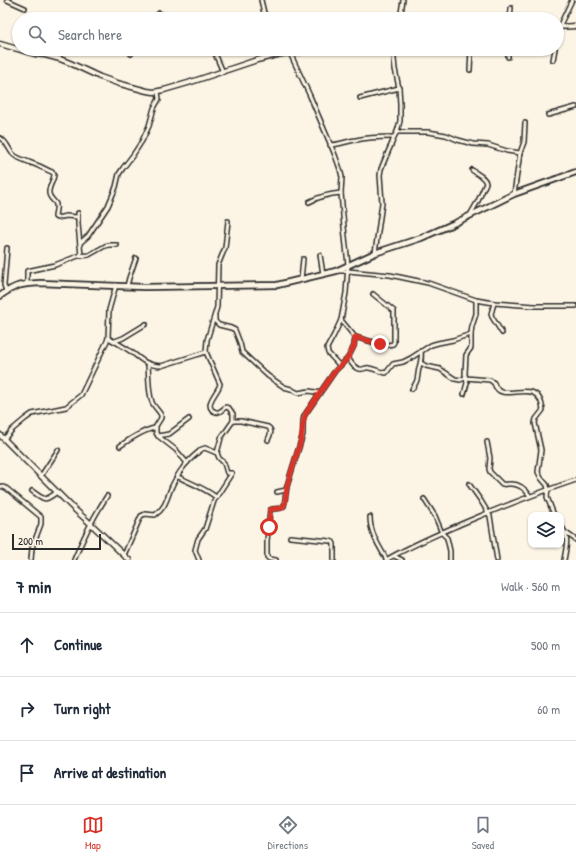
<!DOCTYPE html>
<meta charset="utf-8">
<style>
:root{--surface:#fff;--page:#f6f6f7;--text:#1f2937;--muted:#747a83;--line:#e0e1e3;--accent:#d93025}
body{margin:0;font-family:"Patrick Hand",sans-serif;background:var(--page);color:var(--text)}
.controls{position:absolute;right:12px;bottom:12px;display:grid;overflow:hidden;border-radius:8px;box-shadow:0 1px 3px #0004}
.controls button{width:36px;height:36px;display:grid;place-items:center;padding:0;border:0;border-bottom:1px solid var(--line);background:var(--surface);color:var(--text);font:20px sans-serif}
.scale{position:absolute;left:12px;bottom:10px;width:89px;box-sizing:border-box;padding-left:4px;border:2px solid #2b2b2b;border-top:0;font-size:11px;line-height:14px;white-space:nowrap;color:#2b2b2b;-webkit-text-stroke:3px #fcf5e5;paint-order:stroke}
.stop{position:absolute;width:12px;height:12px;margin:-9px;border:3px solid #d93025;border-radius:50%;background:#fff}
.stop.end{background:#d93025;border-color:#fff;box-shadow:0 1px 4px #0008}
.list{margin:0;padding:0;list-style:none}
h2{display:flex;justify-content:space-between;align-items:center;height:52px;margin:0;padding:0 16px;font-size:17px}
h2 small{font-size:13px;font-weight:400;color:var(--muted)}
.list li{display:grid;grid-template-columns:26px 1fr auto;gap:12px;align-items:center;box-sizing:border-box;height:64px;padding:0 16px;border-top:1px solid var(--line)}
.list b{display:block;font-size:15px;white-space:nowrap}
.list em{font-size:13px;font-style:normal;color:var(--muted)}
.icon{flex:none;width:22px;height:22px;fill:none;stroke:currentColor;stroke-width:2;stroke-linecap:round;stroke-linejoin:round}
.map{position:relative;flex:none;width:576px;height:560px;overflow:hidden}
.search{position:absolute;background:var(--surface);box-shadow:0 1px 3px #0004;left:12px;right:12px;top:12px;height:44px;display:flex;align-items:center;gap:10px;box-sizing:border-box;padding:0 14px;border-radius:22px;color:var(--muted);font-size:15px}
.sheet{height:244px;background:var(--surface)}
nav{display:flex;justify-content:space-around;align-items:center;box-sizing:border-box;height:56px;border-top:1px solid var(--line);background:var(--surface);font-size:11px;color:var(--muted)}
nav a{display:grid;justify-items:center;gap:2px}
nav .on{color:var(--accent)}
.map>svg:first-child{display:block}
</style>
<div class="map">
<svg width="576" height="560" viewBox="0 0 576 560">
<rect width="100%" height="100%" fill="#fcf5e5"/>
<filter id="ink" filterUnits="userSpaceOnUse"><feTurbulence type="fractalNoise" baseFrequency=".025" numOctaves="2"/><feDisplacementMap in="SourceGraphic" scale="8" xChannelSelector="R" yChannelSelector="G"/><feConvolveMatrix kernelMatrix="1 2 1 2 8 2 1 2 1" color-interpolation-filters="sRGB"/></filter>
<g filter="url(#ink)">
<g fill="none" stroke-linecap="round" stroke-linejoin="round">
<defs>
<g id="minor">
<path d="M7,0L25,8"/>
<path d="M261,0L264,13L268,19"/>
<path d="M153,19L159,13L170,19"/>
<path d="M208,19L209,16L210,15L219,17"/>
<path d="M400,19L403,0"/>
<path d="M510,19L511,8"/>
<path d="M557,36L559,27L572,0"/>
<path d="M213,49L223,72"/>
<path d="M287,49L290,53L310,96L335,155L340,169L342,177L341,193L344,227L348,265L346,293L341,320L334,335L327,348L328,353L340,366"/>
<path d="M131,54L134,49"/>
<path d="M508,57V49"/>
<path d="M553,60L555,49"/>
<path d="M470,70L471,49"/>
<path d="M360,98L399,88"/>
<path d="M548,115L576,107"/>
<path d="M397,132H428L446,135L458,140L473,144L488,145L507,151L520,153"/>
<path d="M0,138C9,143 7,149 14,155C19,159 25,160 31,163C38,165 45,169 52,172L54,174C54,181 48,187 49,193C49,198 54,200 56,204C57,209 55,213 55,217L57,218L66,216L77,217"/>
<path d="M330,145C339,145 347,141 356,140C368,137 381,137 394,137"/>
<path d="M514,194L520,153L524,142L525,123"/>
<path d="M309,202C320,196 329,194 341,193"/>
<path d="M78,213V224L81,256"/>
<path d="M470,215L478,201L486,183C485,177 477,174 472,170"/>
<path d="M80,243L88,236L108,206L116,187L119,174L123,168L133,155L142,141L149,126L154,108L159,99L158,91"/>
<path d="M375,253L382,203L380,175L381,169L388,152L392,143L394,137L397,132L400,121V104L399,88L395,69L393,49"/>
<path d="M320,255L323,274"/>
<path d="M338,271H348L390,275L428,283L476,300L494,303L535,306H576"/>
<path d="M301,280L303,259"/>
<path d="M27,283V271L55,265L78,256L89,255L105,246L109,245H117"/>
<path d="M127,286L129,278L136,258"/>
<path d="M6,291L4,285L7,248"/>
<path d="M494,303L491,314L492,317L502,333"/>
<path d="M215,316V321L219,325L231,328L235,330L240,343L242,352L268,376L284,387L291,389L298,393L309,391L321,393"/>
<path d="M341,320L355,337L380,344L388,345L393,344L394,342V311L373,294"/>
<path d="M108,338C114,341 121,345 127,349C141,358 143,365 161,366L206,352"/>
<path d="M115,341L123,338L146,324"/>
<path d="M348,358C351,362 354,369 360,369C363,370 366,367 369,368C375,369 380,372 386,373L393,364L403,362L411,358L431,345L438,343L453,340L471,334"/>
<path d="M421,363L426,366L440,369L455,379L460,380L465,378L490,380L494,383C501,408 538,372 543,410L536,419L535,423L541,450L538,472L541,478L547,485L548,489L547,497L554,515"/>
<path d="M148,364C149,376 148,391 152,402C154,407 159,411 161,415V418L156,426V433L158,436L176,450L187,463"/>
<path d="M412,389C419,380 417,377 419,368C421,361 422,358 421,351"/>
<path d="M464,394L467,383L465,374L466,355L471,348V334L472,326L476,314V300"/>
<path d="M233,421H241L268,427C273,430 270,436 268,440"/>
<path d="M158,436L169,434L189,419"/>
<path d="M4,439L13,429L25,419L32,414L66,407L81,395L107,341L108,338L109,310L116,285"/>
<path d="M487,442L490,458L489,469L490,472L502,484C509,485 502,484 509,484C519,483 525,488 530,496"/>
<path d="M120,446C130,439 143,430 155,428"/>
<path d="M41,476L58,450"/>
<path d="M178,477C191,483 204,488 216,497"/>
<path d="M469,484L481,501L490,516L497,560"/>
<path d="M0,486L6,488L41,517V524L32,548L31,560"/>
<path d="M32,491C45,500 44,502 57,492"/>
<path d="M277,492L286,490"/>
<path d="M424,499L435,516L442,533L447,538L450,551V560"/>
<path d="M370,517C370,533 379,546 387,560"/>
<path d="M561,526C570,536 566,548 564,560"/>
<path d="M566,533L576,540"/>
<path d="M290,537L330,541L333,542L334,544V560"/>
<path d="M124,555L141,516L145,514L155,515C166,508 167,497 172,486C175,480 178,474 182,469C187,461 195,455 202,449L205,448L217,453"/>
<path d="M394,556L402,560"/>
<path d="M74,560C83,538 94,516 107,496"/>
<path d="M199,560L195,550L198,539L205,529L214,501L232,473H227L224,463L219,458L217,453L221,438L233,421V414L229,408L226,407C224,408 221,412 218,412C216,413 214,411 212,410C205,403 219,391 220,384L206,352L207,340L217,307L218,265L225,248L228,221"/>
<path d="M276,560L269,559L267,557V541L270,510C274,507 279,511 284,506L287,486L303,434V421L304,416L335,371L348,358L354,346L355,337"/>
<path d="M386,560C410,546 436,535 461,524C499,508 537,493 576,480"/>
</g>
<g id="tertiary">
<path d="M557,27L576,26"/>
<path d="M0,44L35,54L45,55L60,59L70,63L100,77L117,83L147,91L154,92L164,90L188,83L257,60L281,54L326,49"/>
<path d="M346,49H365"/>
<path d="M0,435L73,508L91,524L129,560"/>
</g>
<path id="secondary" d="M0,296C15,285 21,284 40,283L144,287L277,285L336,271L375,253L421,238L455,223L514,194L576,172"/>
</defs>
<use href="#minor" stroke="#2b2b2b" stroke-width="6"/>
<use href="#tertiary" stroke="#2b2b2b" stroke-width="7"/>
<use href="#secondary" stroke="#2b2b2b" stroke-width="8"/>
<use href="#minor" stroke="#fcf5e5" stroke-width="3"/>
<use href="#tertiary" stroke="#fcf5e5" stroke-width="4"/>
<use href="#secondary" stroke="#fcf5e5" stroke-width="4.5"/>
</g>
</g>
<g fill="none" stroke-linecap="round" stroke-linejoin="round" filter="url(#ink)">
<path stroke="#d93025" stroke-width="5" d="M269,527L270,510C273,508 278,509 282,508L285,503L287,486L301,440C303,431 302,421 306,413L335,371L348,358L354,346L355,337L380,344"/>
</g>
</svg>
<div class="controls">
<button><svg class="icon" aria-label="layers" viewBox="0 0 24 24"><path d="M12 4l9 5-9 5-9-5zM3 14l9 5 9-5"/></svg></button>
</div>
<div class="scale">200 m</div>
<div class="stop" style="left:269px;top:527px"></div>
<div class="stop end" style="left:380px;top:344px"></div>
<div class="search"><svg class="icon" aria-label="search" viewBox="0 0 24 24"><circle cx="10" cy="10" r="6"/><path d="M15 15l6 6"/></svg>Search here</div>
</div>
<section class="sheet">
<h2>7 min<small>Walk · 560 m</small></h2>
<ul class="list">
<li><svg class="icon" aria-label="ahead" viewBox="0 0 24 24"><path d="M12 20V5M6 11l6-6 6 6"/></svg><div><b>Continue</b></div><em>500 m</em></li>
<li><svg class="icon" aria-label="right" viewBox="0 0 24 24"><path d="M7 20v-9h11M14 6l5 5-5 5"/></svg><div><b>Turn right</b></div><em>60 m</em></li>
<li><svg class="icon" aria-label="arrive" viewBox="0 0 24 24"><path d="M6 21V4h12l-3 4 3 4H6"/></svg><div><b>Arrive at destination</b></div></li>
</ul>
</section>
<nav>
<a class="on"><svg class="icon" aria-label="map" viewBox="0 0 24 24"><path d="M3 6l6-2 6 2 6-2v14l-6 2-6-2-6 2zM9 4v14M15 6v14"/></svg>Map</a>
<a><svg class="icon" aria-label="directions" viewBox="0 0 24 24"><path d="M12 3l9 9-9 9-9-9zM9 14v-3h6M13 9l2 2-2 2"/></svg>Directions</a>
<a><svg class="icon" aria-label="saved" viewBox="0 0 24 24"><path d="M7 4h10v16l-5-4-5 4z"/></svg>Saved</a>
</nav>
